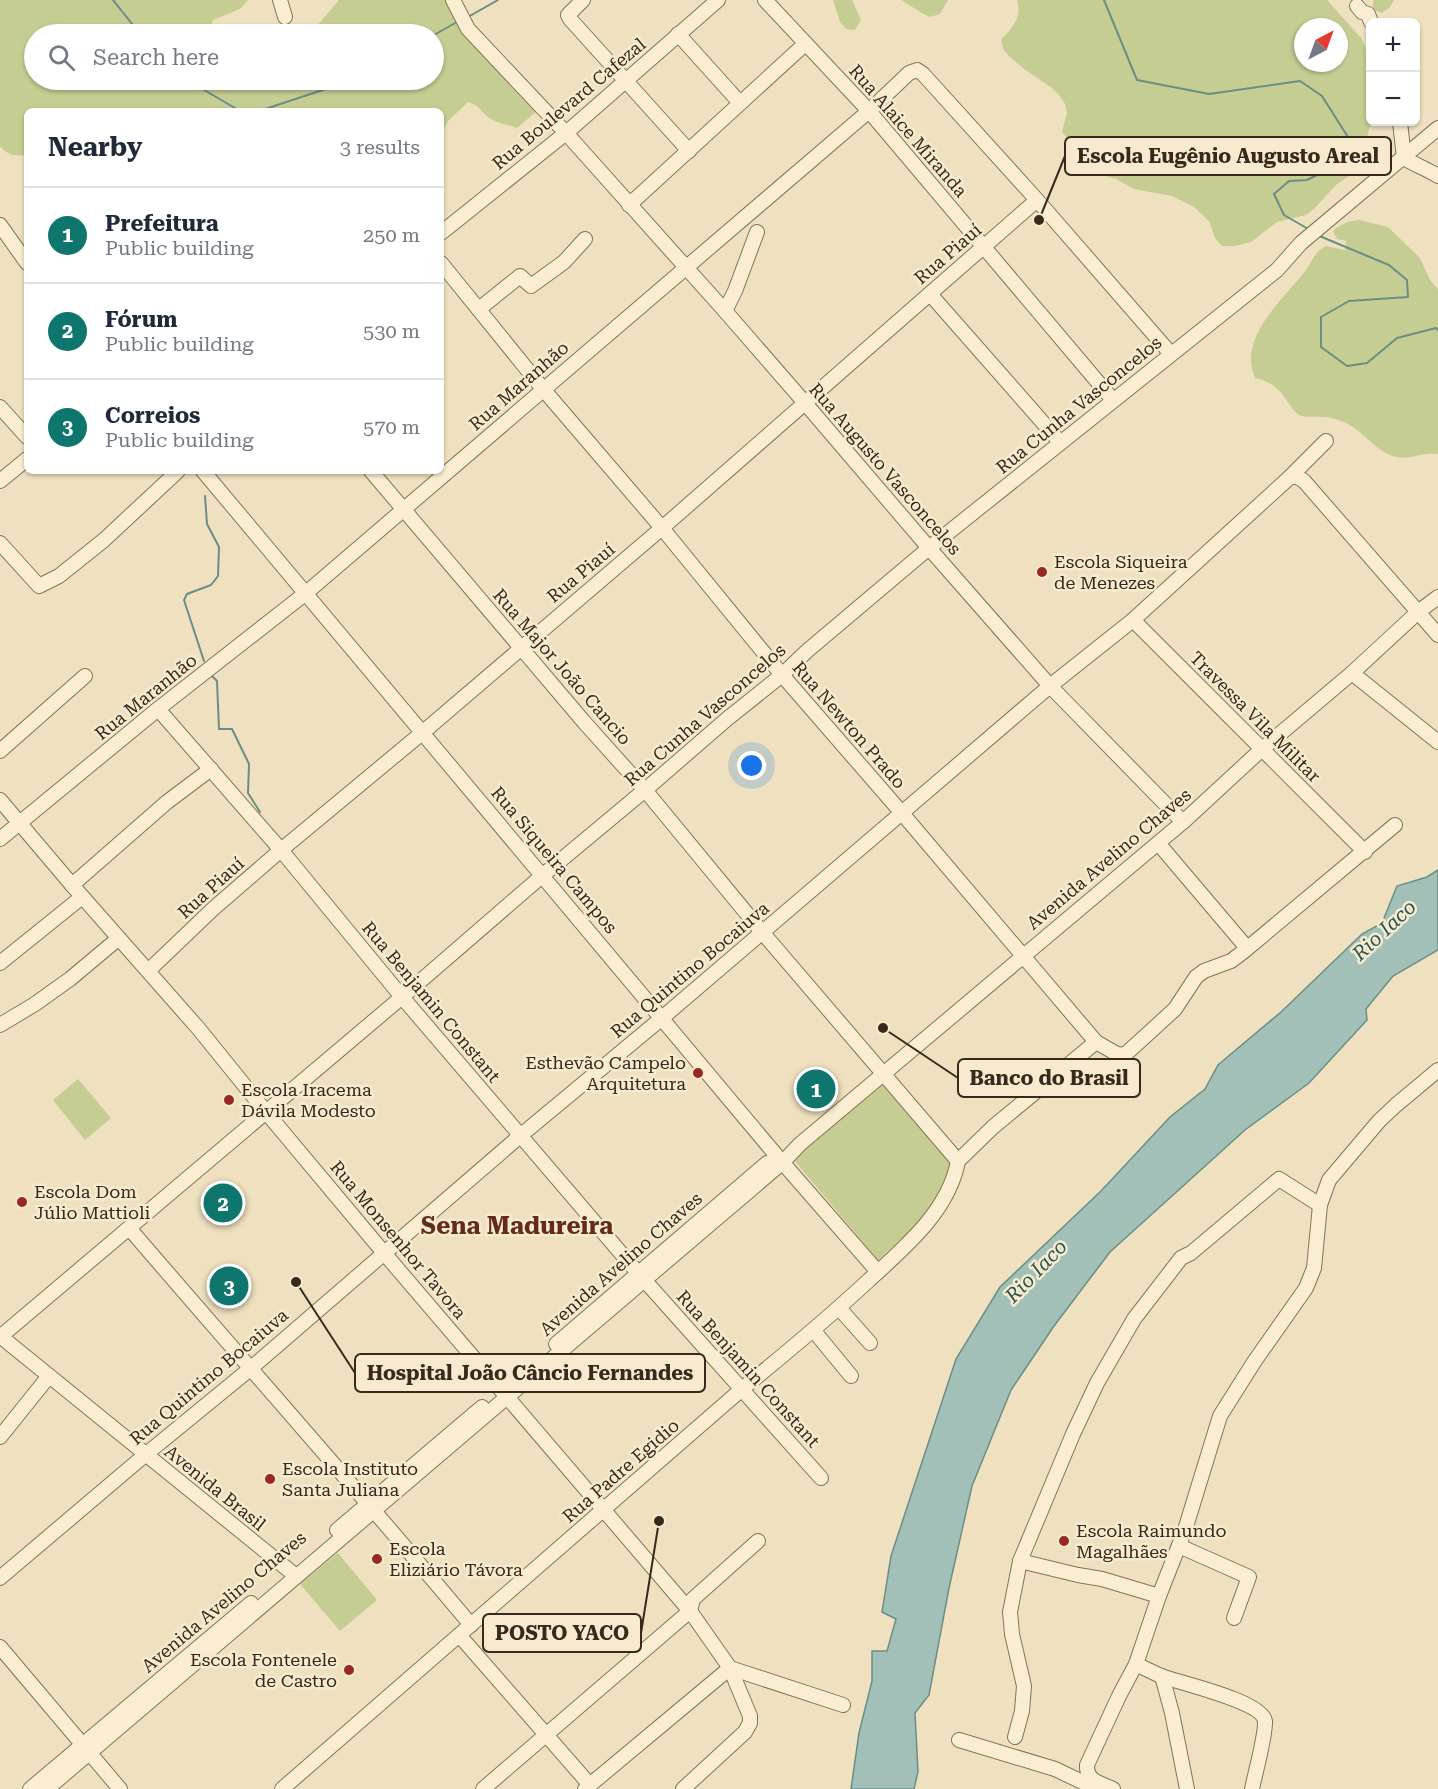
<!DOCTYPE html>
<meta charset="utf-8">
<style>
:root{--surface:#fff;--page:#f6f6f7;--text:#1f2937;--muted:#747a83;--line:#e0e1e3;--accent:#0f766e}
body{margin:0;font-family:"Roboto Serif",serif;background:var(--page);color:var(--text)}
.controls{position:absolute;right:18px;top:18px;display:grid;overflow:hidden;border-radius:9px;box-shadow:0 2px 4px #0004}
.controls button{width:54px;height:54px;display:grid;place-items:center;padding:0;border:0;border-bottom:2px solid var(--line);background:var(--surface);color:var(--text);font:30px sans-serif}
.compass{position:absolute;left:1294px;top:18px;width:54px;height:54px;border-radius:50%;background:var(--surface);box-shadow:0 2px 4px #0004;rotate:41deg}
.you{position:absolute;left:752px;top:766px;width:21px;height:21px;margin:-15px;border:4px solid #fff;border-radius:50%;background:#1a73e8;box-shadow:0 0 0 9px #1a73e833}
.badge{display:grid;place-items:center;width:39px;height:39px;border-radius:50%;background:var(--accent);color:#fff;font-size:20px;font-weight:700}
.pin{position:absolute;translate:-50% -50%;border:3px solid #fff;box-shadow:0 2px 6px #0006}
.list{margin:0;padding:0;list-style:none}
h2{display:flex;justify-content:space-between;align-items:center;height:78px;margin:0;padding:0 24px;font-size:26px}
h2 small{font-size:20px;font-weight:400;color:var(--muted)}
.list li{display:grid;grid-template-columns:39px 1fr auto;gap:18px;align-items:center;box-sizing:border-box;height:96px;padding:0 24px;border-top:2px solid var(--line)}
.list b{display:block;font-size:22px;white-space:nowrap}
.list p{margin:0;font-size:20px;white-space:nowrap;color:var(--muted)}
.list em{font-size:20px;font-style:normal;color:var(--muted)}
.icon{flex:none;width:33px;height:33px;fill:none;stroke:currentColor;stroke-width:2;stroke-linecap:round;stroke-linejoin:round}
.map{position:relative;flex:none;width:1438px;height:1789px;overflow:hidden}
.search{position:absolute;background:var(--surface);box-shadow:0 2px 4px #0004;left:24px;top:24px;width:420px;height:66px;display:flex;align-items:center;gap:15px;box-sizing:border-box;padding:0 21px;border-radius:33px;color:var(--muted);font-size:22px}
.panel{position:absolute;background:var(--surface);box-shadow:0 2px 4px #0004;left:24px;top:108px;width:420px;height:366px;border-radius:9px}
.map>svg:first-child{display:block}
</style>
<div class="map">
<svg width="1438" height="1789" viewBox="0 0 1438 1789">
<rect width="100%" height="100%" fill="#efe1bf"/>
<g fill="#c5cd93" fill-rule="evenodd">
<path d="M0,0H248L240,9L213,20L211,26L219,34H34V80H434V34H310L339,0H446L461,25L538,110L517,128C508,125 496,123 488,117C479,109 481,107 468,102L448,121L441,135V111H27V155C15,156 8,156 0,146Z"/>
<path d="M833,0H852L861,20L855,30L846,29L840,22Z"/>
<path d="M901,0H948L940,14L930,17L922,13Z"/>
<path d="M1017,0H1327L1362,39L1370,59L1371,122L1364,149L1363,166L1336,185L1314,209L1306,215L1277,222L1251,242L1234,246H1222L1215,238L1209,221L1194,207L1172,196L1134,189L1116,179L1106,176L1089,163L1062,132L1067,113L1065,104L1059,95L1052,88L1024,69L1009,56L1003,49L1001,39C1013,28 1022,17 1017,0ZM1303,27H1339V63H1303Z"/>
<path d="M1373,0H1394L1390,7L1382,13L1373,10Z"/>
<path d="M1359,220L1388,227L1420,258L1430,280L1438,289V454C1424,451 1411,460 1397,457C1375,452 1364,431 1344,422C1337,419 1329,417 1322,417C1315,416 1306,418 1299,415C1294,412 1290,405 1287,401C1279,388 1270,381 1255,378C1237,337 1284,299 1306,270C1314,259 1313,253 1326,246L1345,250L1346,241L1337,239L1333,231C1341,224 1348,221 1359,220Z"/>
<path d="M78,1079L111,1118L85,1140L53,1100Z"/>
<path d="M885,1081L954,1164L943,1195L925,1217L878,1260L793,1159Z"/>
<path d="M338,1553L377,1600L340,1631L300,1584Z"/>
</g>
<path fill="#a2c0b8" stroke="#6a8e86" stroke-width="1.5" d="M1438,870V950L1393,976L1366,1009L1367,1020L1309,1083L1245,1130L1110,1252L1054,1326L1011,1390L972,1486L949,1588L929,1695L915,1713L918,1772L914,1789H851L859,1733L872,1681V1651H887L896,1619L882,1612L891,1556L956,1359L1000,1287L1101,1191L1170,1117L1205,1089L1218,1065L1281,1012L1362,934L1382,923L1397,886L1427,877Z"/>
<g fill="none" stroke-linecap="round" stroke-linejoin="round">
<g stroke="#6a8e86" stroke-width="2">
<path d="M113,0L140,34"/>
<path d="M1104,0L1137,80L1209,94L1300,81L1322,96L1353,145L1335,166L1307,180L1289,181L1274,194L1284,215L1310,230"/>
<path d="M468,17L498,0"/>
<path d="M434,35L457,22"/>
<path d="M187,80L240,111"/>
<path d="M259,111L353,80"/>
<path d="M1317,235L1389,265L1407,280L1408,297L1349,301L1321,317V347L1347,366L1367,363L1397,338L1436,328L1438,330"/>
<path d="M204,661L184,600L187,594L211,585L218,576L219,547L207,524L205,496"/>
<path d="M211,675L217,681L219,729H232L249,764L248,793L260,812"/>
</g>
<defs>
<g id="minor">
<path d="M280,0L285,17"/>
<path d="M453,0L468,29L566,133L725,311L805,403L929,548L1050,686L1183,822"/>
<path d="M583,0L568,15L570,19L689,151"/>
<path d="M765,0L869,111L1113,400"/>
<path d="M1357,6L1362,12L1368,14L1371,22"/>
<path d="M678,34L740,103"/>
<path d="M1400,122L1404,158C1415,165 1427,169 1438,176"/>
<path d="M629,205L805,44"/>
<path d="M0,225L27,263"/>
<path d="M441,233L566,133L718,0"/>
<path d="M441,263L543,389L662,528L782,675L901,812L1096,1042L1117,1054L1124,1055L1129,1051L1175,1009L1196,977L1204,971L1231,961L1243,952L1395,825"/>
<path d="M930,294L1060,442"/>
<path d="M479,309L520,276L531,286L564,262L585,239"/>
<path d="M725,311L735,291L757,232"/>
<path d="M0,407L27,437"/>
<path d="M203,471L776,1155L878,1272"/>
<path d="M371,471L584,722L645,790L762,932L958,1161"/>
<path d="M1289,478L1326,441"/>
<path d="M0,481L27,459"/>
<path d="M0,543L39,586L59,576L104,540L178,471"/>
<path d="M1133,620L1365,852"/>
<path d="M1352,673L1438,742"/>
<path d="M158,709L281,850L402,997L638,1273L821,1478"/>
<path d="M0,751L85,676"/>
<path d="M0,800L72,885L198,1028L266,1112L384,1253L690,1611L730,1668L750,1716V1723L745,1732L683,1789"/>
<path d="M0,839L158,709L306,593L869,111L909,73L917,70L923,74L1037,200L1171,354"/>
<path d="M1158,843L1247,948"/>
<path d="M72,885L167,802L211,769"/>
<path d="M0,963L82,897"/>
<path d="M148,971L214,908L281,850L422,733L662,528L1037,200"/>
<path d="M0,1025L35,1004L70,979L119,938"/>
<path d="M958,1161L993,1127L1096,1042"/>
<path d="M129,1228C243,1361 359,1491 471,1625"/>
<path d="M839,1308L870,1343"/>
<path d="M814,1331L851,1376"/>
<path d="M0,1336L296,1576"/>
<path d="M0,1337L402,997L543,875L645,790L727,719L782,675L807,651L929,548L1277,270L1301,243L1438,128"/>
<path d="M556,1344L767,1163"/>
<path d="M0,1437L49,1376"/>
<path d="M337,1530L482,1407"/>
<path d="M1179,1546L1249,1577L1234,1618"/>
<path d="M1020,1561L1078,1575L1102,1579L1159,1596"/>
<path d="M0,1578L145,1455L250,1369L520,1136L662,1018L1050,686L1133,620L1289,478L1296,476L1304,481L1438,635"/>
<path d="M459,1635L590,1785"/>
<path d="M0,1647L120,1789"/>
<path d="M1136,1664C1144,1668 1152,1672 1161,1676C1180,1683 1262,1701 1265,1721C1266,1734 1255,1774 1252,1789"/>
<path d="M1162,1676L1172,1713L1187,1789"/>
<path d="M1015,1737L1022,1711L1024,1686L1012,1634L1010,1612L1020,1561L1073,1434L1097,1383L1134,1319L1181,1258L1191,1253L1279,1179L1320,1205"/>
<path d="M959,1740L1055,1769L1097,1789"/>
<path d="M30,1789L251,1603"/>
<path d="M47,1789L783,1162L800,1144L1183,822L1262,749L1352,673L1418,612L1438,597"/>
<path d="M282,1789L742,1389C785,1354 827,1319 868,1281C904,1248 949,1211 958,1161"/>
<path d="M483,1789L690,1611L693,1599L758,1541"/>
<path d="M585,1789L730,1668L843,1705"/>
<path d="M1113,1789C1100,1783 1086,1781 1087,1765L1119,1696L1136,1664L1159,1596L1185,1530L1220,1416L1254,1362L1306,1288L1314,1268L1320,1205L1329,1180L1379,1121L1396,1105L1438,1070"/>
</g>
</defs>
<use href="#minor" stroke="#887257" stroke-width="16"/>
<use href="#minor" stroke="#f9eed2" stroke-width="14"/>
</g>
<g fill="#982726" stroke="#f6ebcf" stroke-width="2">
<circle cx="1042" cy="572" r="6"/>
<circle cx="698" cy="1073" r="6"/>
<circle cx="229" cy="1100" r="6"/>
<circle cx="22" cy="1202" r="6"/>
<circle cx="270" cy="1479" r="6"/>
<circle cx="1064" cy="1541" r="6"/>
<circle cx="377" cy="1559" r="6"/>
<circle cx="349" cy="1670" r="6"/>
</g>
<g text-anchor="middle" stroke-width="5" stroke-linejoin="round" paint-order="stroke">
<g font-size="18" fill="#37291c" stroke="#f6ebcf">
<text transform="translate(569 104) rotate(-40)" y="6">Rua Boulevard Cafezal</text>
<text transform="translate(908 131) rotate(49)" y="6">Rua Alaice Miranda</text>
<text transform="translate(948 254) rotate(-41)" y="6">Rua Piauí</text>
<text transform="translate(519 386) rotate(-41)" y="6">Rua Maranhão</text>
<text transform="translate(1079 405) rotate(-39)" y="6">Rua Cunha Vasconcelos</text>
<text transform="translate(885 469) rotate(49)" y="6">Rua Augusto Vasconcelos</text>
<text transform="translate(581 573) rotate(-40)" y="6">Rua Piauí</text>
<text transform="translate(562 667) rotate(49)" y="6">Rua Major João Cancio</text>
<text transform="translate(146 697) rotate(-39)" y="6">Rua Maranhão</text>
<text transform="translate(705 715) rotate(-41)" y="6">Rua Cunha Vasconcelos</text>
<text transform="translate(1255 717) rotate(45)" y="6">Travessa Vila Militar</text>
<text transform="translate(849 725) rotate(49)" y="6">Rua Newton Prado</text>
<text transform="translate(1109 859) rotate(-40)" y="6">Avenida Avelino Chaves</text>
<text transform="translate(554 860) rotate(50)" y="6">Rua Siqueira Campos</text>
<text transform="translate(211 888) rotate(-42)" y="6">Rua Piauí</text>
<text transform="translate(690 970) rotate(-40)" y="6">Rua Quintino Bocaiuva</text>
<text transform="translate(431 1002) rotate(50)" y="6">Rua Benjamin Constant</text>
<text transform="translate(398 1240) rotate(50)" y="6">Rua Monsenhor Tavora</text>
<text transform="translate(621 1264) rotate(-41)" y="6">Avenida Avelino Chaves</text>
<text transform="translate(748 1369) rotate(48)" y="6">Rua Benjamin Constant</text>
<text transform="translate(209 1377) rotate(-40)" y="6">Rua Quintino Bocaiuva</text>
<text transform="translate(621 1471) rotate(-41)" y="6">Rua Padre Egidio</text>
<text transform="translate(215 1488) rotate(39)" y="6">Avenida Brasil</text>
<text transform="translate(224 1602) rotate(-40)" y="6">Avenida Avelino Chaves</text>
</g>
<g font-size="18" fill="#37291c" stroke="#f6ebcf" text-anchor="start">
<text x="1054" y="568">Escola Siqueira<tspan x="1054" dy="21">de Menezes</tspan></text>
<text x="686" y="1069" text-anchor="end">Esthevão Campelo<tspan x="686" dy="21">Arquitetura</tspan></text>
<text x="241" y="1096">Escola Iracema<tspan x="241" dy="21">Dávila Modesto</tspan></text>
<text x="34" y="1198">Escola Dom<tspan x="34" dy="21">Júlio Mattioli</tspan></text>
<text x="282" y="1475">Escola Instituto<tspan x="282" dy="21">Santa Juliana</tspan></text>
<text x="1076" y="1537">Escola Raimundo<tspan x="1076" dy="21">Magalhães</tspan></text>
<text x="389" y="1555">Escola<tspan x="389" dy="21">Eliziário Távora</tspan></text>
<text x="337" y="1666" text-anchor="end">Escola Fontenele<tspan x="337" dy="21">de Castro</tspan></text>
</g>
<g font-size="20" font-style="italic" fill="#2b5755" stroke="#f6ebcf">
<text transform="translate(1384 930) rotate(-43)" y="7">Rio Iaco</text>
<text transform="translate(1036 1271) rotate(-46)" y="7">Rio Iaco</text>
</g>
<g font-size="24" font-weight="bold" fill="#642b1a" stroke="#f6ebcf">
<text x="517" y="1234">Sena Madureira</text>
</g>
</g>
<path fill="none" stroke="#37291c" stroke-width="2" d="M1039 220L1065 156M883 1028L958 1078M296 1282L355 1373M659 1521L641 1633"/>
<g fill="#37291c" stroke="#f6ebcf" stroke-width="2">
<circle cx="1039" cy="220" r="6"/>
<circle cx="883" cy="1028" r="6"/>
<circle cx="296" cy="1282" r="6"/>
<circle cx="659" cy="1521" r="6"/>
</g>
<g fill="#f6ebcf" stroke="#37291c" stroke-width="2">
<rect x="1065" y="137" width="326" height="38" rx="6"/>
<rect x="958" y="1059" width="182" height="38" rx="6"/>
<rect x="355" y="1354" width="350" height="38" rx="6"/>
<rect x="483" y="1614" width="158" height="38" rx="6"/>
</g>
<g font-size="20" text-anchor="middle" font-weight="bold" fill="#37291c">
<text x="1228" y="163">Escola Eugênio Augusto Areal</text>
<text x="1049" y="1085">Banco do Brasil</text>
<text x="530" y="1380">Hospital João Câncio Fernandes</text>
<text x="562" y="1640">POSTO YACO</text>
</g>
</svg>
<div class="controls">
<button>+</button>
<button>−</button>
</div>
<svg class="compass" viewBox="-18 -18 36 36"><path d="M0-13l5 13h-10z" fill="#e53935"/><path d="M0 13l5-13h-10z" fill="#747a83"/></svg>
<div class="you"></div>
<div class="pin badge" style="left:816px;top:1089px">1</div>
<div class="pin badge" style="left:223px;top:1203px">2</div>
<div class="pin badge" style="left:229px;top:1286px">3</div>
<div class="search"><svg class="icon" aria-label="search" viewBox="0 0 24 24"><circle cx="10" cy="10" r="6"/><path d="M15 15l6 6"/></svg>Search here</div>
<section class="panel">
<h2>Nearby<small>3 results</small></h2>
<ul class="list">
<li><span class="badge">1</span><div><b>Prefeitura</b><p>Public building</p></div><em>250 m</em></li>
<li><span class="badge">2</span><div><b>Fórum</b><p>Public building</p></div><em>530 m</em></li>
<li><span class="badge">3</span><div><b>Correios</b><p>Public building</p></div><em>570 m</em></li>
</ul>
</section>
</div>
